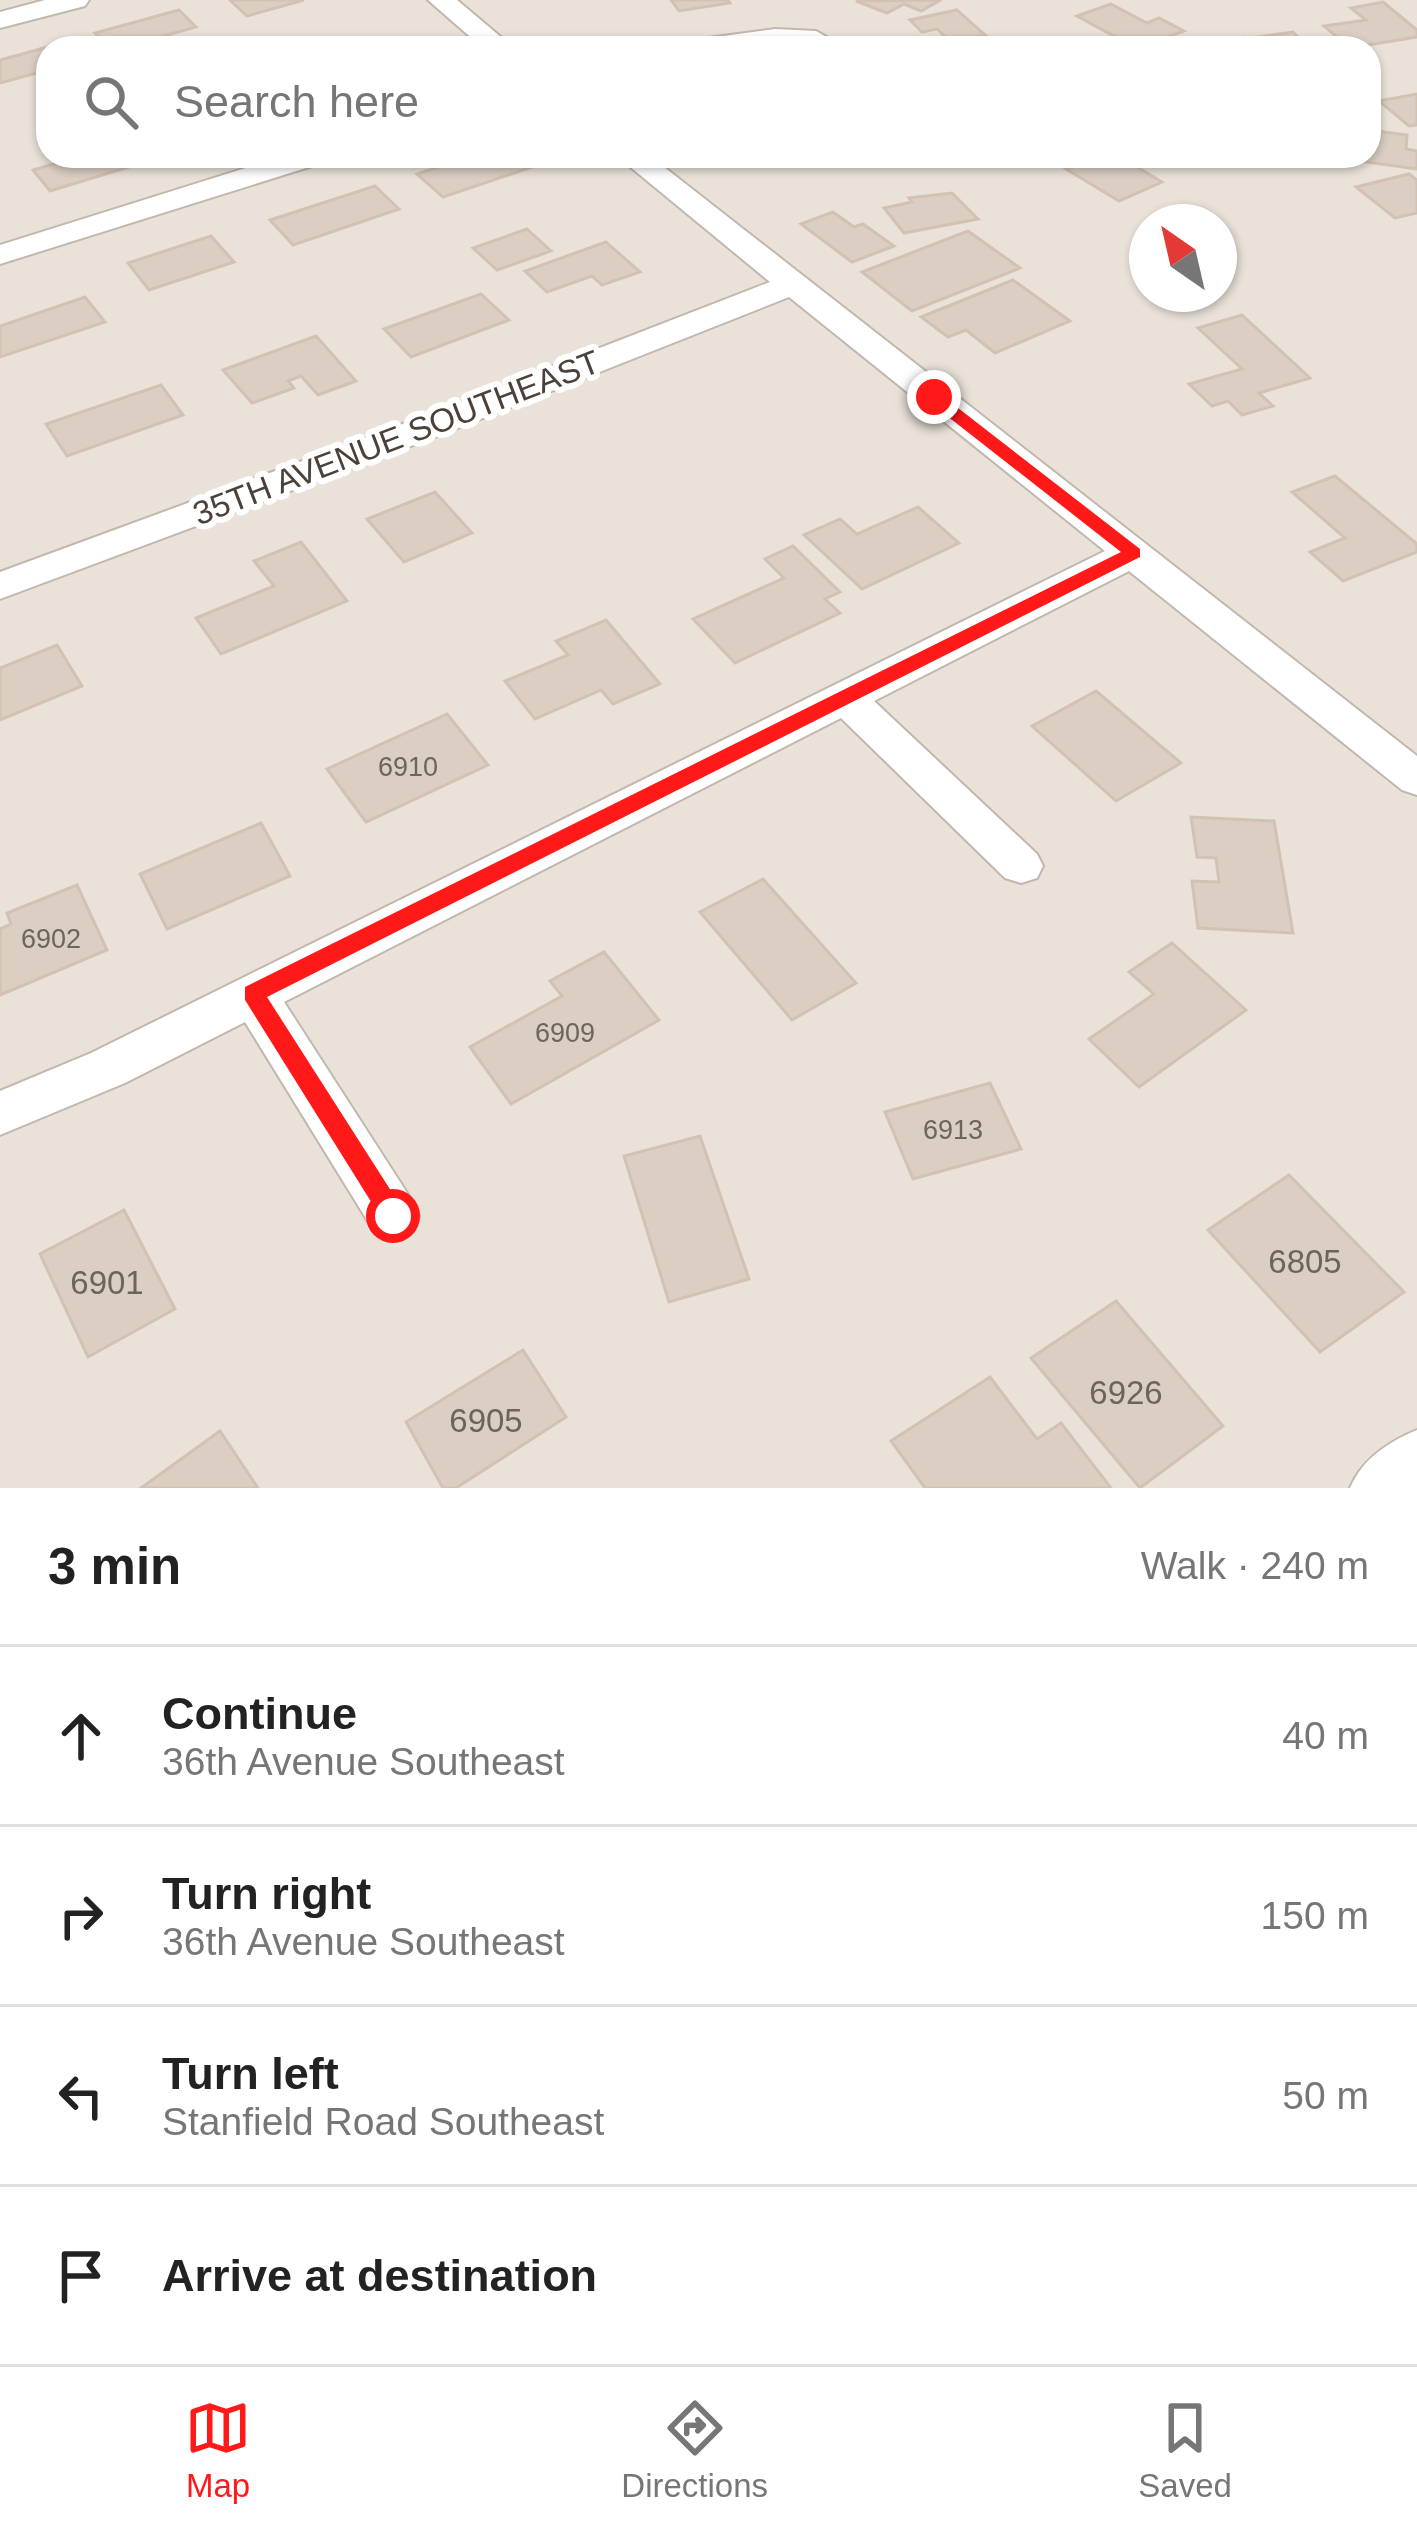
<!DOCTYPE html>
<meta charset="utf-8">
<style>
:root{--surface:#fff;--page:#f6f6f6;--text:#222;--muted:#767676;--line:#e0e0e0;--accent:#ff1919}
body{margin:0;font-family:Arial,sans-serif;background:var(--page);color:var(--text)}
.compass{position:absolute;left:1129px;top:204px;width:108px;height:108px;border-radius:50%;background:var(--surface);box-shadow:0 3px 9px #0004;rotate:326deg}
.stop{position:absolute;width:36px;height:36px;margin:-27px;border:9px solid #ff1919;border-radius:50%;background:#fff}
.stop.end{background:#ff1919;border-color:#fff;box-shadow:0 3px 12px #0008}
.list{margin:0;padding:0;list-style:none}
h2{display:flex;justify-content:space-between;align-items:center;height:156px;margin:0;padding:0 48px;font-size:51px}
h2 small{font-size:39px;font-weight:400;color:var(--muted)}
.list li{display:grid;grid-template-columns:78px 1fr auto;gap:36px;align-items:center;box-sizing:border-box;height:180px;padding:0 48px;border-top:3px solid var(--line)}
.list b{display:block;font-size:45px;white-space:nowrap}
.list p{margin:0;font-size:39px;white-space:nowrap;color:var(--muted)}
.list em{font-size:39px;font-style:normal;color:var(--muted)}
.icon{flex:none;width:66px;height:66px;fill:none;stroke:currentColor;stroke-width:2;stroke-linecap:round;stroke-linejoin:round}
.map{position:relative;flex:none;width:1417px;height:1488px;overflow:hidden}
.search{position:absolute;background:var(--surface);box-shadow:0 3px 9px #0004;left:36px;right:36px;top:36px;height:132px;display:flex;align-items:center;gap:30px;box-sizing:border-box;padding:0 42px;border-radius:36px;color:var(--muted);font-size:45px}
.sheet{height:876px;background:var(--surface)}
nav{display:flex;justify-content:space-around;align-items:center;box-sizing:border-box;height:168px;border-top:3px solid var(--line);background:var(--surface);font-size:33px;color:var(--muted)}
nav a{display:grid;justify-items:center;gap:6px}
nav .on{color:var(--accent)}
.map>svg:first-child{display:block}
</style>
<div class="map">
<svg width="1417" height="1488" viewBox="0 0 1417 1488">
<rect width="100%" height="100%" fill="#f6f1eb"/>
<path fill="#eae2d9" fill-rule="evenodd" d="M0,0H1417V1488H0ZM48,48H1369V156H48ZM1147,222H1219V294H1147Z"/>
<g fill="#dbcec3" stroke="#d3c2b3" stroke-width="3">
<path d="M230,0H304L247,16Z"/>
<path d="M671,0H728L730,3L679,11Z"/>
<path d="M941,0L921,11L904,4L887,13L856,1Z"/>
<path d="M1383,2L1417,30V37L1350,48L1324,26L1366,20L1351,8Z"/>
<path d="M1111,4L1147,23L1159,18L1184,31L1136,48L1077,16Z"/>
<path d="M179,10L196,27L120,48H109L95,33Z"/>
<path d="M957,10L985,35L951,42L937,29L922,32L910,20Z"/>
<path d="M1293,32L1308,48H1214L1208,42L1244,37L1250,44L1264,42L1258,37Z"/>
<path d="M55,45L58,48H48V70L0,83V60Z"/>
<path d="M1417,94V125L1409,126L1379,101Z"/>
<path d="M1369,130L1407,135L1406,149L1417,151V169L1345,159L1369,156Z"/>
<path d="M81,156H156L158,158L50,191L33,170Z"/>
<path d="M471,156H532L541,164L443,197L417,174Z"/>
<path d="M1093,158L1106,165L1122,158L1162,182L1119,201L1066,169Z"/>
<path d="M1409,174L1417,180V213L1395,218L1356,187Z"/>
<path d="M375,186L399,209L293,245L270,220Z"/>
<path d="M952,193L978,219L904,233L884,208L912,202L909,198Z"/>
<path d="M833,212L854,227L863,224L894,246L852,262L801,224Z"/>
<path d="M527,229L551,251L497,270L473,248Z"/>
<path d="M968,231L1020,268L912,311L862,272Z"/>
<path d="M211,236L234,262L149,290L128,263Z"/>
<path d="M606,242L640,272L602,285L592,276L547,292L525,271Z"/>
<path d="M1013,280L1070,321L995,353L966,330L948,337L921,317Z"/>
<path d="M481,294L509,320L411,357L384,329Z"/>
<path d="M85,297L105,322L0,357V326Z"/>
<path d="M1242,315L1310,378L1259,393L1273,406L1242,415L1228,401L1212,406L1189,384L1242,369L1198,328Z"/>
<path d="M316,336L356,381L318,395L301,376L288,381L294,388L252,403L223,370Z"/>
<path d="M161,385L183,415L67,456L46,424Z"/>
<path d="M1335,476L1417,544V552L1343,581L1310,552L1345,538L1292,492Z"/>
<path d="M435,492L472,533L404,562L367,519Z"/>
<path d="M918,507L959,543L862,589L804,535L840,519L857,534Z"/>
<path d="M301,542L347,601L221,654L196,618L274,586L254,561Z"/>
<path d="M793,546L840,592L825,599L840,613L735,663L693,619L784,578L765,559Z"/>
<path d="M606,620L660,684L613,704L601,690L535,719L505,681L568,655L556,641Z"/>
<path d="M57,645L82,686L0,720V668Z"/>
<path d="M1096,691L1181,763L1116,801L1032,726Z"/>
<path d="M447,714L488,765L366,822L327,769Z"/>
<path d="M1191,817L1274,821L1293,933L1198,928L1192,881L1219,882L1216,858L1197,857Z"/>
<path d="M261,823L290,876L167,929L140,874Z"/>
<path d="M763,879L856,983L792,1020L700,912Z"/>
<path d="M77,885L107,950L0,995V929L11,924L7,913Z"/>
<path d="M1172,943L1246,1010L1139,1087L1089,1039L1154,994L1129,972Z"/>
<path d="M604,952L659,1020L511,1104L470,1047L562,996L550,981Z"/>
<path d="M990,1083L1021,1149L913,1179L885,1112Z"/>
<path d="M700,1136L749,1279L669,1302L624,1156Z"/>
<path d="M1289,1175L1404,1292L1320,1352L1208,1230Z"/>
<path d="M124,1210L175,1309L88,1357L40,1254Z"/>
<path d="M1116,1301L1223,1426L1140,1488L1031,1358Z"/>
<path d="M523,1350L566,1417L456,1488H443L406,1422Z"/>
<path d="M990,1377L1037,1439L1061,1423L1111,1488H925L891,1441Z"/>
<path d="M220,1431L258,1488H141Z"/>
</g>
<g fill="none" stroke-linecap="round" stroke-linejoin="round">
<defs>
<g id="minor">
<path d="M45,0H89L85,6L0,28V12Z"/>
<path d="M428,0H457L514,48H483Z"/>
<path d="M775,29L816,31L830,39L816,47L679,48L693,40Z"/>
<path d="M284,156H330L325,162L0,264V245Z"/>
<path d="M617,156H650L1417,756V795L1402,790L1129,571L874,701L1037,854L1043,866L1037,878L1021,883L1005,878L841,718L284,1002L411,1199L419,1216L411,1233L393,1240L375,1233L245,1022L125,1083L0,1135V1091L91,1053L1105,551L789,297L435,437L0,599V572L411,421L770,282Z"/>
<path d="M1417,1430V1488H1350C1362,1459 1388,1442 1417,1430Z"/>
</g>
</defs>
<use href="#minor" stroke="#c2b7ad" stroke-width="4"/>
<use href="#minor" fill="#fff" fill-rule="evenodd"/>
</g>
<path fill="#ff1919" d="M928,394H940L1140,549V557L267,997L402,1208V1224H385L245,1000V987L1121,552L928,401Z"/>
<g text-anchor="middle" stroke-width="12" stroke-linejoin="round" paint-order="stroke">
<g font-size="27" fill="#6f645b">
<text x="408" y="776">6910</text>
<text x="51" y="948">6902</text>
<text x="565" y="1042">6909</text>
<text x="953" y="1139">6913</text>
</g>
<g font-size="33" fill="#4b4138" stroke="#fff">
<text transform="translate(396 437) rotate(-21)" y="12">35TH AVENUE SOUTHEAST</text>
</g>
<g font-size="33" fill="#6f645b">
<text x="1305" y="1273">6805</text>
<text x="107" y="1294">6901</text>
<text x="1126" y="1404">6926</text>
<text x="486" y="1432">6905</text>
</g>
</g>
</svg>
<svg class="compass" viewBox="-18 -18 36 36"><path d="M0-13l5 13h-10z" fill="#e53935"/><path d="M0 13l5-13h-10z" fill="#767676"/></svg>
<div class="stop" style="left:393px;top:1216px"></div>
<div class="stop end" style="left:934px;top:397px"></div>
<div class="search"><svg class="icon" aria-label="search" viewBox="0 0 24 24"><circle cx="10" cy="10" r="6"/><path d="M15 15l6 6"/></svg>Search here</div>
</div>
<section class="sheet">
<h2>3 min<small>Walk · 240 m</small></h2>
<ul class="list">
<li><svg class="icon" aria-label="ahead" viewBox="0 0 24 24"><path d="M12 20V5M6 11l6-6 6 6"/></svg><div><b>Continue</b><p>36th Avenue Southeast</p></div><em>40 m</em></li>
<li><svg class="icon" aria-label="right" viewBox="0 0 24 24"><path d="M7 20v-9h11M14 6l5 5-5 5"/></svg><div><b>Turn right</b><p>36th Avenue Southeast</p></div><em>150 m</em></li>
<li><svg class="icon" aria-label="left" viewBox="0 0 24 24"><path d="M17 20v-9H6M10 6l-5 5 5 5"/></svg><div><b>Turn left</b><p>Stanfield Road Southeast</p></div><em>50 m</em></li>
<li><svg class="icon" aria-label="arrive" viewBox="0 0 24 24"><path d="M6 21V4h12l-3 4 3 4H6"/></svg><div><b>Arrive at destination</b></div></li>
</ul>
</section>
<nav>
<a class="on"><svg class="icon" aria-label="map" viewBox="0 0 24 24"><path d="M3 6l6-2 6 2 6-2v14l-6 2-6-2-6 2zM9 4v14M15 6v14"/></svg>Map</a>
<a><svg class="icon" aria-label="directions" viewBox="0 0 24 24"><path d="M12 3l9 9-9 9-9-9zM9 14v-3h6M13 9l2 2-2 2"/></svg>Directions</a>
<a><svg class="icon" aria-label="saved" viewBox="0 0 24 24"><path d="M7 4h10v16l-5-4-5 4z"/></svg>Saved</a>
</nav>
